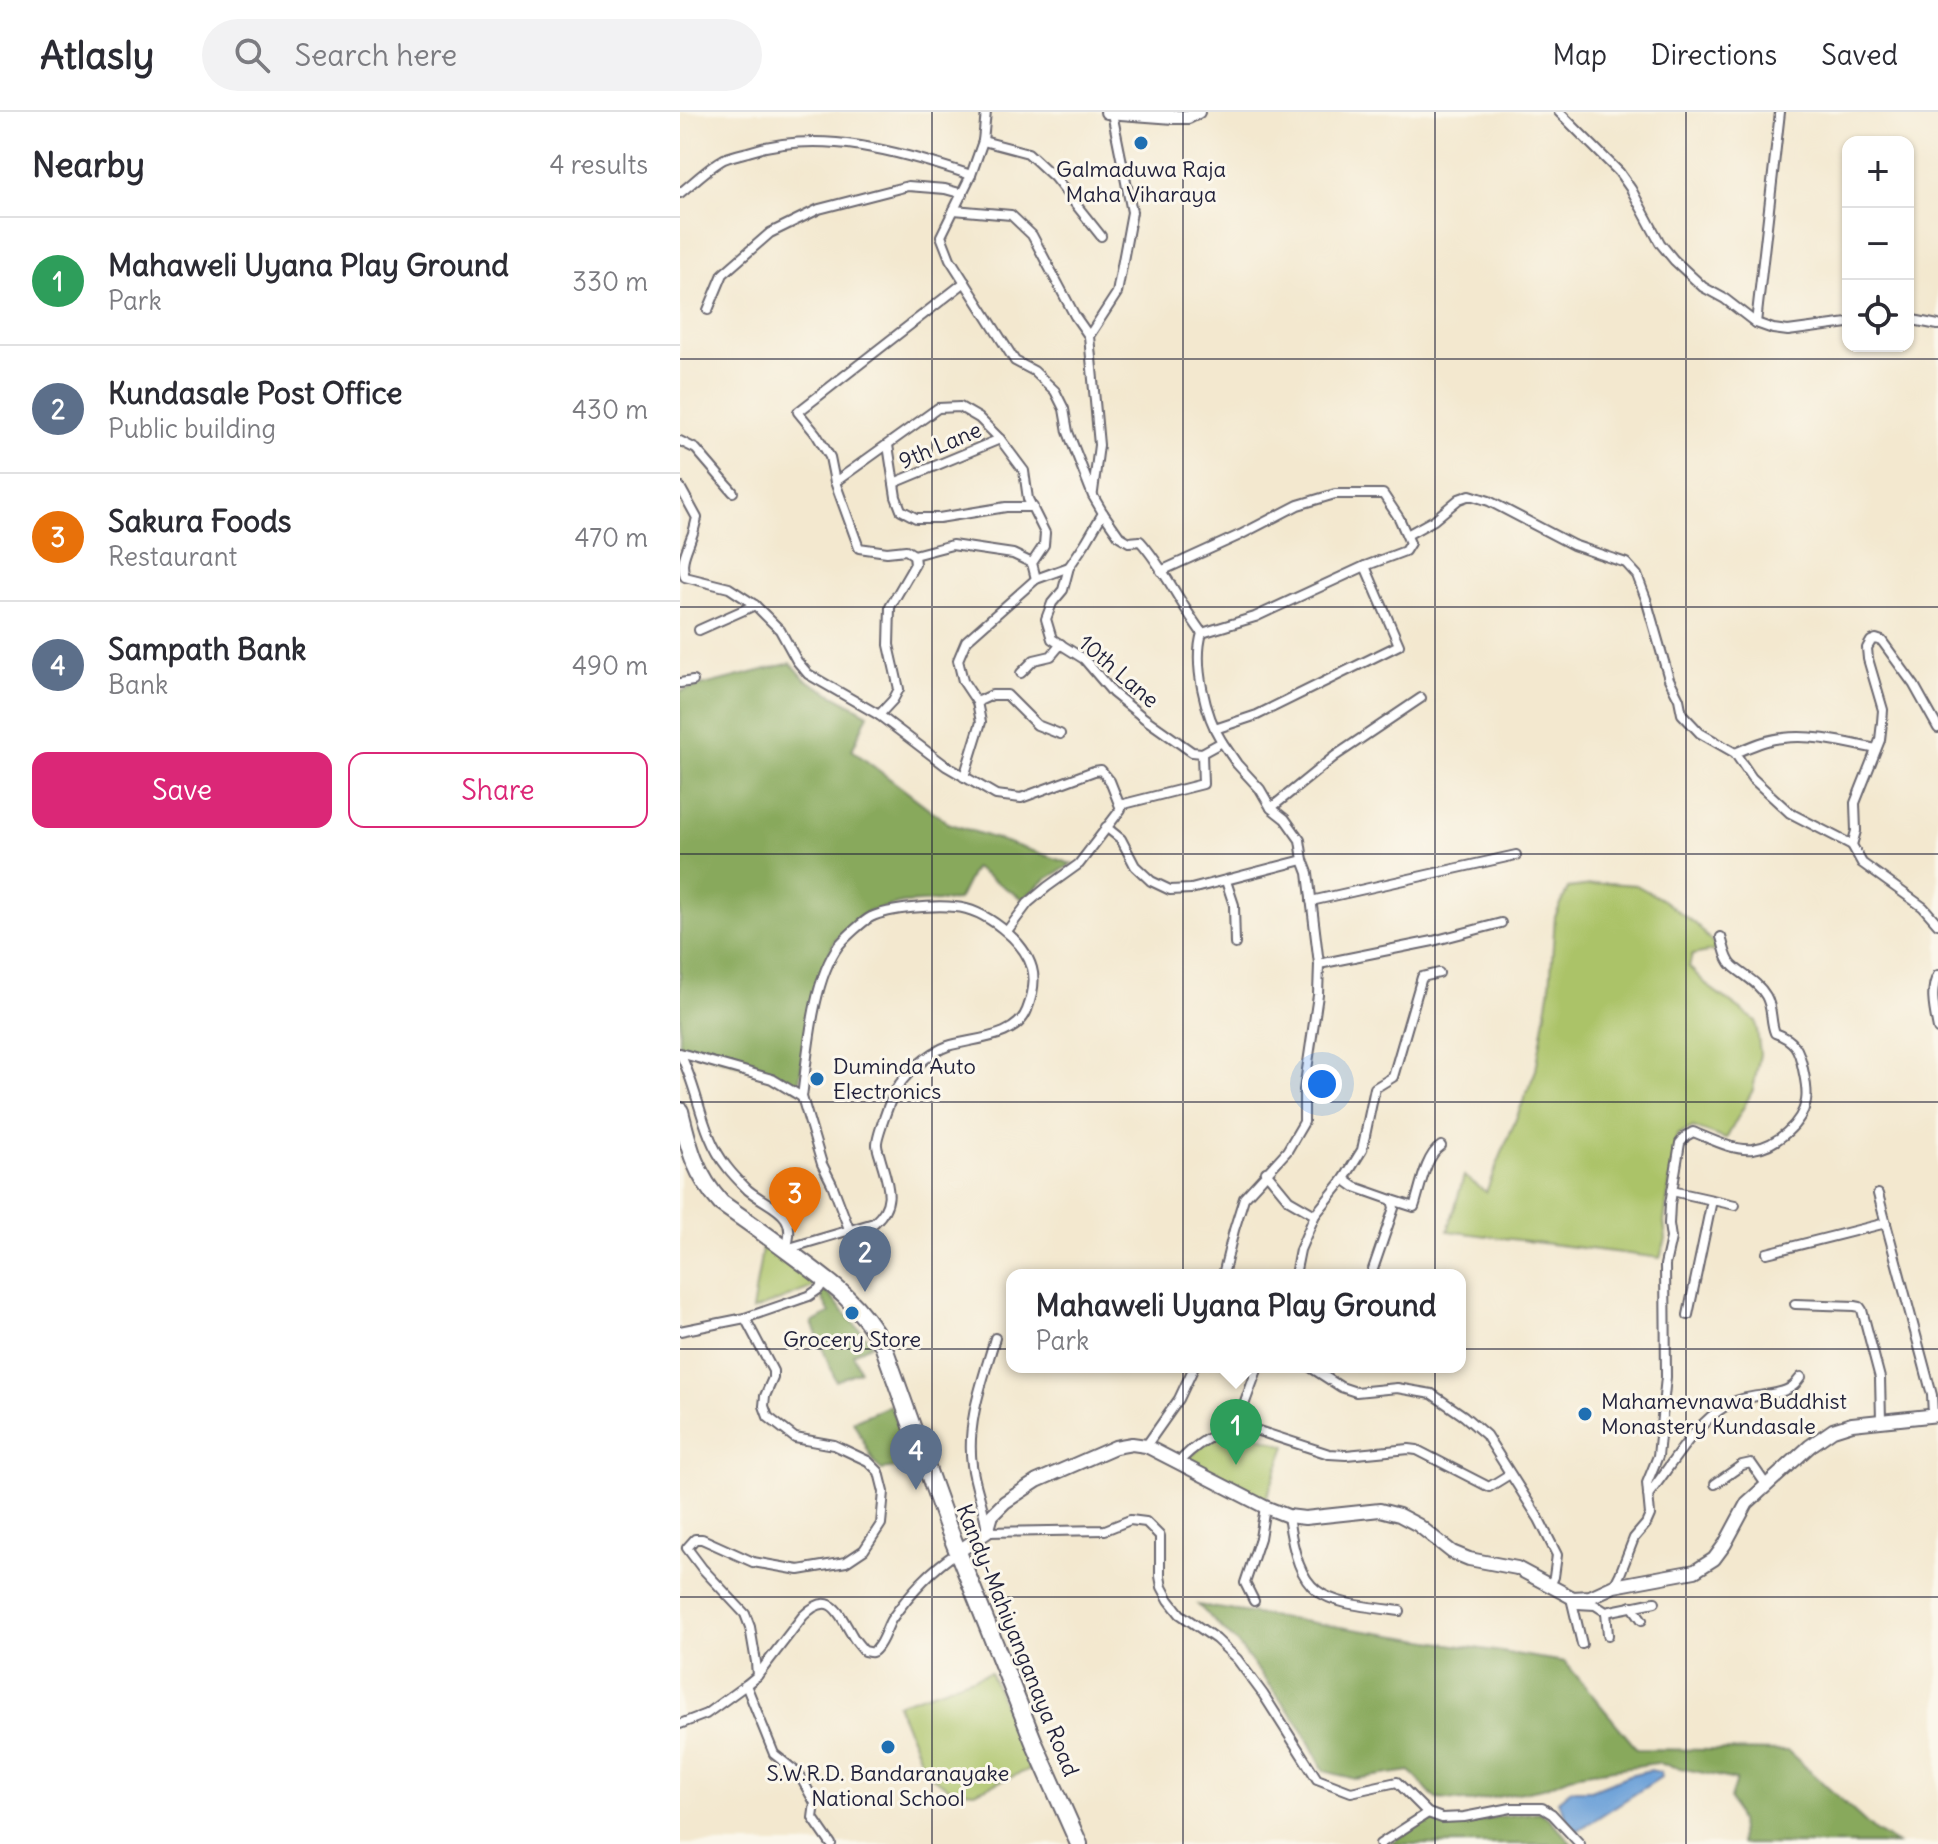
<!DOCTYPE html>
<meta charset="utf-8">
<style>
:root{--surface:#fff;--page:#f2f2f3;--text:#2b2b33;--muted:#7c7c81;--line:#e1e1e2;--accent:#db2777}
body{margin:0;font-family:Delius,sans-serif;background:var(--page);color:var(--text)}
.controls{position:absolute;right:24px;top:24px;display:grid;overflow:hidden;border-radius:16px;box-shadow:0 2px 6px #0004}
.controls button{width:72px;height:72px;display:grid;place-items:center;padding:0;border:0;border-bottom:2px solid var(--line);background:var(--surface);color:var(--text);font:40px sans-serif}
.you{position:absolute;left:642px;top:972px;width:28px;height:28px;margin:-20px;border:6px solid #fff;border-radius:50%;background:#1a73e8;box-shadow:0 0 0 12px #1a73e833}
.badge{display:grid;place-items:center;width:52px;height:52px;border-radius:50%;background:var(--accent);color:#fff;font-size:26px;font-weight:700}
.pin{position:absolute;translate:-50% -66px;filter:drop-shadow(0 2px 4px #0008)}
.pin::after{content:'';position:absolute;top:42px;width:28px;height:24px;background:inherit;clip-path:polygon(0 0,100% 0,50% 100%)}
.popup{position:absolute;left:326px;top:1157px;width:460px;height:104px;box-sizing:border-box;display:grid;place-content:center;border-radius:16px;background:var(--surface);filter:drop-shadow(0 2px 6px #0005);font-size:26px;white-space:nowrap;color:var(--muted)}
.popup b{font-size:30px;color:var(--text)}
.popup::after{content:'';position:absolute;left:50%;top:100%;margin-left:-16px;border:16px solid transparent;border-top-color:var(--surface)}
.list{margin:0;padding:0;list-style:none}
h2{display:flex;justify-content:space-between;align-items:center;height:104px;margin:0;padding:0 32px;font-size:34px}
h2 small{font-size:26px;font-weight:400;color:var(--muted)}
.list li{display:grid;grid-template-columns:52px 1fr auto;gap:24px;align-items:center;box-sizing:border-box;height:128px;padding:0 32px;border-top:2px solid var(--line)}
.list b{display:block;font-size:30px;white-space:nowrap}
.list p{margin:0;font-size:26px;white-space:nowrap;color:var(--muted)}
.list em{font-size:26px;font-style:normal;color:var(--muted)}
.actions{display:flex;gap:16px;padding:24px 32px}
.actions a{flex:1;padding:18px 0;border:2px solid var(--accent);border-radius:16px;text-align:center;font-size:28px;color:var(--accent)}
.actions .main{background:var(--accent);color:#fff}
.icon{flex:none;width:44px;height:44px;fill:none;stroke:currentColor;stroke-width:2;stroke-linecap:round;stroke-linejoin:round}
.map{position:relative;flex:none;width:1258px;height:1732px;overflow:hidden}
header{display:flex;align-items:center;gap:48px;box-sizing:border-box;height:112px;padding:0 40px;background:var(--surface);border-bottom:2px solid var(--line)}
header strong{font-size:38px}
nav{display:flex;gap:44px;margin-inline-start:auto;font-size:28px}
.search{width:560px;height:72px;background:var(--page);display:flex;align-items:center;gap:20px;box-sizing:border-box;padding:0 28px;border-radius:44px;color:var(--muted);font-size:30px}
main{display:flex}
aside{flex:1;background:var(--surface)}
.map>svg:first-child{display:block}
</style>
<header>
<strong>Atlasly</strong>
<div class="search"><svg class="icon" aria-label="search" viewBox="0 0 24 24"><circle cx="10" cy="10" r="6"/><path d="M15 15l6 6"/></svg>Search here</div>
<nav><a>Map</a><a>Directions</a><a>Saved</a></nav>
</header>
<main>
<aside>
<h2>Nearby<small>4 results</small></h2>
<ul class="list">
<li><span class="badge" style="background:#2e9e5b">1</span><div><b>Mahaweli Uyana Play Ground</b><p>Park</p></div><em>330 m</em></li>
<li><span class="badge" style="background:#5c6f8a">2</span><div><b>Kundasale Post Office</b><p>Public building</p></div><em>430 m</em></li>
<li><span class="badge" style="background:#e8710a">3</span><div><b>Sakura Foods</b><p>Restaurant</p></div><em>470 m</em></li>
<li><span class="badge" style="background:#5c6f8a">4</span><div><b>Sampath Bank</b><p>Bank</p></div><em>490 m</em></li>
</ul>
<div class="actions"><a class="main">Save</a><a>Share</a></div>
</aside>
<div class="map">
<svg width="1258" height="1732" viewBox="0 0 1258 1732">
<rect width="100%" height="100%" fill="#fbf7ec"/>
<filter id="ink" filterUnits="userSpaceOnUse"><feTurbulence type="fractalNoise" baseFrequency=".0125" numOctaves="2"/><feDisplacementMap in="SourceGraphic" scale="16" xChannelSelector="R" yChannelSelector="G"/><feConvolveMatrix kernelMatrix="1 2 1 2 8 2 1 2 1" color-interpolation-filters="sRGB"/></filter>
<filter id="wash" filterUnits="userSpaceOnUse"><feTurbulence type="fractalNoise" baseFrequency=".006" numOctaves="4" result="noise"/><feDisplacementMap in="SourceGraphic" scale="32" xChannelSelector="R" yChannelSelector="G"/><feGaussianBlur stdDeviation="1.8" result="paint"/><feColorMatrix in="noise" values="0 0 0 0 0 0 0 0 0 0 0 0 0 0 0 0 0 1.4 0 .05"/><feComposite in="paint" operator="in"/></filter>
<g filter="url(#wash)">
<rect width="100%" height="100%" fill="#f3e8cf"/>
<g fill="#abc368" stroke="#667252" stroke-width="2">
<path d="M928,771L956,773L983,788L1018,814L1038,838L1012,843L1009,855L1029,875L1076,909L1080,942L1073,978L1046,1027L1013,1015L997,1023L984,1110L986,1127L980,1146L768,1119L784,1064L806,1080L856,958L870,875L875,805L888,776Z"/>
<path d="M83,1131L135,1168L131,1176L72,1199Z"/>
<path d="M559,1317L606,1334L586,1387L504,1350L530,1328Z"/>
<path d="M310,1560L351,1657L294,1680L273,1678L246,1661L217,1592Z"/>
</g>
<g fill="#88a95c" stroke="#55664c" stroke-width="2">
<path d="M111,551L126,568L188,602L172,638L268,711L392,752L365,768L343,787L294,756L278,788L223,791L187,800L155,828L133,880L118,978L94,962L0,936V579Z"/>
<path d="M145,1178L192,1232L173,1242L180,1259L156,1269L132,1211L150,1201L140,1182Z"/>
<path d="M210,1293L233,1354L202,1358L195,1352L173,1309Z"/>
<path d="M518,1493L885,1550L957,1637L1108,1639L1195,1719L1217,1732H1061L1059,1709L1050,1687L1056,1668L977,1651L898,1662L863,1676L791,1690L756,1687L730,1659L675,1667L644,1659L620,1613L556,1530Z"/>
<path d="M859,1700L870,1707L892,1732H709L747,1708L767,1711H794L816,1705Z"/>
</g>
<path fill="#6ca0d8" stroke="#47618a" stroke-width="2" d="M970,1658L980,1660L981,1665L897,1719L888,1708L878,1689L891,1678H911L949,1663Z"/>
</g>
<g filter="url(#ink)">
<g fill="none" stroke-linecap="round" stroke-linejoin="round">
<defs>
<g id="street">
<path d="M306,0L303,29L291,63L261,124L270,147L335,249L354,259L375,279L384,297L388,320L413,384L423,401L439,424L449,430L460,429C483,454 500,492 522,521C513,552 525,603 542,630L522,641"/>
<path d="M879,0L939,60L951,77L980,131L994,148L1023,175L1045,187L1076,211L1093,217L1108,219L1168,211"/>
<path d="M303,29L348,41L374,65L421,124"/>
<path d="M0,81C14,70 29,55 44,47C51,44 60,42 68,40C140,16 222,40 291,63"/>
<path d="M274,98L331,103L352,123L395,204L409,224"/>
<path d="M28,198L43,162L90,121L139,97L228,74L265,77L283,82"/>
<path d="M1228,207L1258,213"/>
<path d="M1076,211L1100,0"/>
<path d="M0,329L16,337L53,380"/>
<path d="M208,333L216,385L221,398L236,406H259L326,395H353"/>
<path d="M155,370L258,296L280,295L299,306L320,327L344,359L348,387L365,421L364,433L352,451L356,467"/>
<path d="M214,371L320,327"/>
<path d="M0,375L17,406C15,412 14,420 11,426C6,441 0,449 5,465L49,476L75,493L100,518L117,549L128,562L199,603L266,654L316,683L341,686L414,659L421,658L430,669L441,697L399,752L367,775L348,791L327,819"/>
<path d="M413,380L419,333L409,224L437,181L452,100L432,1"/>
<path d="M423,401L406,430L389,455L383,478L372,491L366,507L372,527L404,547L433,581L464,606L512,640L522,641"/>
<path d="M727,423L754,408L779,387L790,383L809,389L893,433L946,451L957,463L966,487L989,567L999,587L1002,602L1020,621L1055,641C1070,635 1086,627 1103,626C1133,622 1167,631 1196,637"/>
<path d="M234,443L272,433L333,442L352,451"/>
<path d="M481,459L560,423L618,393L655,382H703L719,406L730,431L725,439L685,454L575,505L522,521"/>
<path d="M19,518L75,493"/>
<path d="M341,561L354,548L371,544L381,532"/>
<path d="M0,571L13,569"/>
<path d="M297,590L312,583H327L357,613L380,622"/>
<path d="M199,603L213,588L219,577L209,533L210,495L235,452L234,443L226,438L207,440L179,436L155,370L150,345L136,322L118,300L285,170"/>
<path d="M1258,616L1234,573L1202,529L1196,527L1191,529L1187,536L1188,547L1203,598L1202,610L1200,628L1175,691L1176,719L1172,733L1182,751L1243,795L1258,812"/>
<path d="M535,617L577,603L719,533L685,454"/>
<path d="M542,630L557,652L580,677L591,696L605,707L620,728L623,748L628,761L639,852L638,883L624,978V1010L607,1039L564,1086L554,1118L543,1163"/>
<path d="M1055,641L1072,666L1110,701L1172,733"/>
<path d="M284,665L301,610L297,590L283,569L278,548L286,529L356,467L389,455"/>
<path d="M440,693L523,672L522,641"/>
<path d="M591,696L655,644L741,586"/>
<path d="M426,715L441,727L455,754L471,769L490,778L511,777L623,748"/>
<path d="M546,769L554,793L555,832"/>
<path d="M631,789L836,743"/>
<path d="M639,852L753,829L821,811"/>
<path d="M1258,863C1249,878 1255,901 1258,917"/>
<path d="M0,941L92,967L122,985L142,1052L152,1072L169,1117"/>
<path d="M0,942C19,978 21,1023 47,1055C53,1063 61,1071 68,1078C91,1097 119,1099 106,1137"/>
<path d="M586,1060L609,1088L635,1103"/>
<path d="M664,1067L675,1075L712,1088L714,1096L691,1163"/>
<path d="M992,1079L1055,1093"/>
<path d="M1198,1082L1252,1283L1253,1303"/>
<path d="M712,1088L734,1095C740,1078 745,1044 761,1034"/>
<path d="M106,1137L194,1111C218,1090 207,1071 200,1045C199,1041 197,1037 197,1033C196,1026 210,989 214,981C222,964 250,940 268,934C293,926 336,927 347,898C352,885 356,870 352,856C344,828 304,797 275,795C254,793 210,796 191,805C183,809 165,826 159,833C132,869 128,941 122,985"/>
<path d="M1087,1141L1206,1111"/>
<path d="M615,1163L620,1138L635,1103L664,1067L682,1038L695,976L713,965L742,865L759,861"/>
<path d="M1115,1192L1175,1194L1180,1195L1182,1198L1200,1266L1201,1308"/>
<path d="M1008,1203L1032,1088"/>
<path d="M65,1206L93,1259V1266L85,1284L84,1294L88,1305L115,1326L154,1333L188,1349L199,1360L204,1380L201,1412L184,1438L166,1450L119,1458L73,1450L22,1427H15L7,1436L22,1456L65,1502L70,1515L76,1550L77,1564"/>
<path d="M0,1219L65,1206L129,1184L139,1177L146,1166"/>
<path d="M315,1226C303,1268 286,1310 292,1353C295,1376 305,1397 307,1420L425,1418L450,1408L466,1410L480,1424V1464L482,1475L489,1488L500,1502L536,1527L557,1547L583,1582L637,1667L671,1680L717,1670L748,1701L762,1706L784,1705L831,1696H862L872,1702L900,1732"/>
<path d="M630,1255L661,1275L676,1280L717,1276L752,1282L784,1304L806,1323L859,1407L877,1443L874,1465L870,1474"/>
<path d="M557,1312L649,1342L666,1343L729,1337L737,1338L809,1375L830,1362"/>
<path d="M466,1334L499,1287L514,1255"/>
<path d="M498,1351C515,1332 534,1322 557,1312L578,1255"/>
<path d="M1035,1372L1062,1353L1071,1351L1087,1374"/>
<path d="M968,1383C992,1353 1013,1313 1047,1293C1066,1281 1098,1286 1113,1274C1116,1272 1118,1268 1121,1265"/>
<path d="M608,1404C620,1490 641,1489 720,1499"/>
<path d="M934,1474L940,1462L954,1426L966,1412L970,1403L967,1371L978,1344L986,1265L985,1153L991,1126L989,1112L990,1092L1000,1031L1006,1024L1013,1020C1031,1027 1053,1039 1073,1037C1096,1034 1122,1012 1126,989C1128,978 1125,967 1123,957C1119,937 1115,928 1095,921C1090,909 1093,896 1086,884C1078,870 1064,864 1053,854C1046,848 1044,834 1041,825"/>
<path d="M891,1486L902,1532"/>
<path d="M894,1487L897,1492L915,1493L926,1500L975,1490"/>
<path d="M574,1489L565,1471L580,1426L585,1395"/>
<path d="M952,1494L962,1508"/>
<path d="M926,1500L928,1523"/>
<path d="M66,1573L94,1642L119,1662L135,1691L133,1706L151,1732"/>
<path d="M0,1612L26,1602L66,1573L77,1564L123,1504C151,1477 158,1500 172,1523C175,1529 180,1534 184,1539C190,1540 192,1542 196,1537C203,1530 206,1517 211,1508C230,1481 250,1458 278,1440"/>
<path d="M700,1732L748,1701"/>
</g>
<g id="secondary">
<path d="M427,0L494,5H508L518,0"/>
<path d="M279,1439L307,1420L312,1403L325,1390L357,1369L435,1335L452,1332L466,1334L585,1395L608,1404L625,1406L700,1398L719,1403L738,1413L772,1440L789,1447L837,1456L893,1486L910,1485L934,1474L1015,1459L1034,1447L1045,1432L1067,1391L1130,1334L1153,1318L1172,1312L1258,1303"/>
</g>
<path id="highway" d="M0,999C9,1036 15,1062 41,1091C67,1109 92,1127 117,1146C154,1173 180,1192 203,1233L268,1415L355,1633L399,1732"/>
</defs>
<use href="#street" stroke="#6b676f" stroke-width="12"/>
<use href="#secondary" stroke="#6b676f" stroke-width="16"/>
<use href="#highway" stroke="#6b676f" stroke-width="20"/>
<use href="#street" stroke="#fff" stroke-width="8"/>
<use href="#secondary" stroke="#fff" stroke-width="12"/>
<use href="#highway" stroke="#fff" stroke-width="16"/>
</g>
</g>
<path fill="none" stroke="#22223b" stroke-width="2" stroke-opacity="0.55" d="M252,0V1732M503,0V1732M755,0V1732M1006,0V1732M0,247H1258M0,495H1258M0,742H1258M0,990H1258M0,1237H1258M0,1485H1258"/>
<g fill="#1f6fb2" stroke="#fbf7ec" stroke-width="3">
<circle cx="461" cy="31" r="8"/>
<circle cx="137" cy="967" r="8"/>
<circle cx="172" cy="1201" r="8"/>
<circle cx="905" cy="1302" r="8"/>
<circle cx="208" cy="1635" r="8"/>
</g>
<g text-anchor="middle" stroke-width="6" stroke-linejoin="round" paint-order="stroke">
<g font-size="22" fill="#22223b" stroke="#fbf7ec">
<text x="461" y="65">Galmaduwa Raja<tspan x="461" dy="25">Maha Viharaya</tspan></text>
<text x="153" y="962" text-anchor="start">Duminda Auto<tspan x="153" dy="25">Electronics</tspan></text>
<text x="172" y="1235">Grocery Store</text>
<text x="921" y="1297" text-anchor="start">Mahamevnawa Buddhist<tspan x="921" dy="25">Monastery Kundasale</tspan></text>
<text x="208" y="1669">S.W.R.D. Bandaranayake<tspan x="208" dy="25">National School</tspan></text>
</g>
<g font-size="22" fill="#22223b" stroke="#fbf7ec">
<text transform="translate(260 333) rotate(-23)" y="8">9th Lane</text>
<text transform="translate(439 559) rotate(41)" y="8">10th Lane</text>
<text transform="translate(338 1528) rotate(68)" y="8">Kandy-Mahiyanganaya Road</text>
</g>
</g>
</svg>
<div class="controls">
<button>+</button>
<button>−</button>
<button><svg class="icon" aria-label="locate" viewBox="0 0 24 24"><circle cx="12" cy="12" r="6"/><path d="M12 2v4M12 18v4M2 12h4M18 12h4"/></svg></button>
</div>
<div class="you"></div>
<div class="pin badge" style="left:556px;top:1353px;background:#2e9e5b">1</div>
<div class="popup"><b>Mahaweli Uyana Play Ground</b>Park</div>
<div class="pin badge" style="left:185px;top:1180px;background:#5c6f8a">2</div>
<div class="pin badge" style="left:115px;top:1121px;background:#e8710a">3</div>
<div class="pin badge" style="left:236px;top:1378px;background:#5c6f8a">4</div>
</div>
</main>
